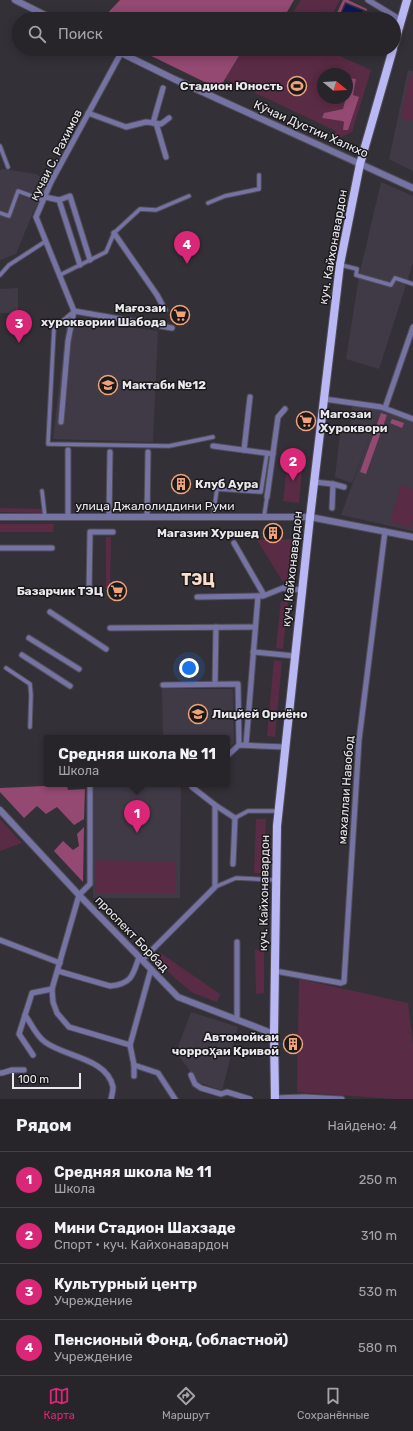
<!DOCTYPE html>
<html lang="ru">
<meta charset="utf-8">
<style>
:root{--surface:#27242a;--page:#333036;--text:#f1f3f6;--muted:#a4a4a8;--line:#434147;--accent:#db2777}
body{margin:0;font-family:Rubik,sans-serif;background:var(--page);color:var(--text)}
.compass{position:absolute;left:317px;top:68px;width:36px;height:36px;border-radius:50%;background:var(--surface);box-shadow:0 2px 10px #0003;rotate:108deg}
.scale{position:absolute;left:12px;bottom:10px;width:69px;box-sizing:border-box;padding-left:4px;border:2px solid #eae8ed;border-top:0;font-size:11px;line-height:14px;white-space:nowrap;color:#eae8ed;-webkit-text-stroke:3px #1a191c;paint-order:stroke}
.you{position:absolute;left:189px;top:668px;width:14px;height:14px;margin:-10px;border:3px solid #fff;border-radius:50%;background:#1a73e8;box-shadow:0 0 0 6px #1a73e833}
.badge{display:grid;place-items:center;width:26px;height:26px;border-radius:50%;background:var(--accent);color:#fff;font-size:13px;font-weight:700}
.pin{position:absolute;translate:-50% -33px;filter:drop-shadow(0 1px 2px #0008)}
.pin::after{content:'';position:absolute;top:21px;width:14px;height:12px;background:inherit;clip-path:polygon(0 0,100% 0,50% 100%)}
.popup{position:absolute;left:44px;top:735px;width:186px;height:52px;box-sizing:border-box;display:grid;place-content:center;border-radius:4px;background:var(--surface);filter:drop-shadow(0 1px 3px #0005);font-size:13px;white-space:nowrap;color:var(--muted)}
.popup b{font-size:15px;color:var(--text)}
.popup::after{content:'';position:absolute;left:50%;top:100%;margin-left:-8px;border:8px solid transparent;border-top-color:var(--surface)}
.list{margin:0;padding:0;list-style:none}
h2{display:flex;justify-content:space-between;align-items:center;height:52px;margin:0;padding:0 16px;font-size:17px}
h2 small{font-size:13px;font-weight:400;color:var(--muted)}
.list li{display:grid;grid-template-columns:26px 1fr auto;gap:12px;align-items:center;box-sizing:border-box;height:56px;padding:0 16px;border-top:1px solid var(--line)}
.list b{display:block;font-size:15px;white-space:nowrap}
.list p{margin:0;font-size:13px;white-space:nowrap;color:var(--muted)}
.list em{font-size:13px;font-style:normal;color:var(--muted)}
.icon{flex:none;width:22px;height:22px;fill:none;stroke:currentColor;stroke-width:2;stroke-linecap:round;stroke-linejoin:round}
.map{position:relative;flex:none;width:413px;height:1099px;overflow:hidden}
.search{position:absolute;background:var(--surface);box-shadow:0 2px 10px #0003;left:12px;right:12px;top:12px;height:44px;display:flex;align-items:center;gap:10px;box-sizing:border-box;padding:0 14px;border-radius:22px;color:var(--muted);font-size:15px}
.sheet{height:276px;background:var(--surface)}
nav{display:flex;justify-content:space-around;align-items:center;box-sizing:border-box;height:56px;border-top:1px solid var(--line);background:var(--surface);font-size:11px;color:var(--muted)}
nav a{display:grid;justify-items:center;gap:2px}
nav .on{color:var(--accent)}
.map>svg:first-child{display:block}
</style>
<div class="map">
<svg width="413" height="1099" viewBox="0 0 413 1099">
<rect width="100%" height="100%" fill="#343038"/>
<g fill="#3f3a46">
<path d="M408,70L413,71V171L389,159Z"/>
<path d="M4,169L36,174L48,182L31,217L16,254L0,260V170Z"/>
<path d="M381,182L413,196V263L379,369L346,359L359,276Z"/>
<path d="M18,288V313H0V318V289Z"/>
<path d="M67,319L158,331L153,442L53,439Z"/>
<path d="M352,405L380,408V410L413,422V531L341,515L373,428L352,483L335,477L341,425L350,427Z"/>
<path d="M162,689H233L234,743L227,750V738H163Z"/>
<path d="M93,784H181L180,898H93Z"/>
<path d="M191,1012L238,1027L222,1091L198,1082L176,1052Z"/>
</g>
<g fill="#5a2b45" fill-rule="evenodd">
<path d="M301,0H340L332,15L325,11L320,19H289Z"/>
<path d="M243,49H324L371,70L352,132L337,139L333,138L336,131L225,79ZM323,74H347V98H323Z"/>
<path d="M410,74L413,75V121L401,118Z"/>
<path d="M288,460L303,461L299,503L283,501Z"/>
<path d="M401,485L413,489V519L411,528L390,522Z"/>
<path d="M0,508L41,509L42,513L0,512Z"/>
<path d="M0,524H54L53,532H0Z"/>
<path d="M106,537H111L110,588H106Z"/>
<path d="M294,539L289,583L283,582L257,540Z"/>
<path d="M281,601L288,602L283,649L276,648Z"/>
<path d="M274,660L282,661L275,737L267,736Z"/>
<path d="M0,819L22,843L0,851Z"/>
<path d="M256,819H266L264,873H254Z"/>
<path d="M95,860L175,862V893H95Z"/>
<path d="M255,950H264V993L256,994Z"/>
<path d="M159,952L220,994L217,1002L193,993L176,979L154,958Z"/>
<path d="M299,979L408,1003L413,1044V1099H395L297,1092Z"/>
</g>
<g fill="#934971">
<path d="M120,0H294L283,19H102Z"/>
<path d="M343,0H348L367,9V11L345,2L338,19H334Z"/>
<path d="M137,49H243L219,89Z"/>
<path d="M349,78L356,79L353,95L359,97L348,130H343L344,122L342,121L322,118L324,113L343,109L346,98H347Z"/>
<path d="M381,413L387,415L366,474L360,472Z"/>
<path d="M392,419L404,423L402,428L390,423Z"/>
<path d="M67,785L68,790L85,789L84,819L74,825L57,807L46,814L37,806L24,818L0,792V788Z"/>
<path d="M84,827L83,882L54,851L63,841L73,850L79,846L77,834Z"/>
</g>
<path fill="#0a1956" d="M346,4L363,11L360,19H339Z"/>
<g fill="none" stroke-linecap="round" stroke-linejoin="round">
<defs>
<g id="pedestrian">
<path d="M0,146L8,167"/>
<path d="M208,203L225,196L259,189V175"/>
<path d="M0,213L9,216L18,191L40,199"/>
<path d="M341,265L357,269L356,275L391,285L395,278L413,284"/>
<path d="M0,275L9,265L46,241"/>
<path d="M60,275L106,252L114,233L140,209L156,210L189,196"/>
<path d="M74,311L54,328L48,444L169,446L213,437"/>
<path d="M42,491L45,517"/>
<path d="M213,517L217,489L261,492L267,453"/>
<path d="M264,517L267,497"/>
<path d="M6,668L30,684L31,695L30,727"/>
<path d="M235,818L248,811H278"/>
<path d="M215,887L236,878L276,880"/>
</g>
<g id="minor">
<path d="M368,0L396,17L400,22"/>
<path d="M121,53L51,182L36,217L74,311L172,328"/>
<path d="M88,113L126,127L146,122L161,124L169,118"/>
<path d="M153,123L163,88"/>
<path d="M156,123L166,157"/>
<path d="M45,197L59,200L80,265"/>
<path d="M59,200L70,196L90,260"/>
<path d="M114,233L157,295L165,310"/>
<path d="M324,399L381,407L413,419"/>
<path d="M385,408L413,327"/>
<path d="M61,422L68,341L74,311"/>
<path d="M213,446L273,454"/>
<path d="M244,450L250,397"/>
<path d="M314,482L333,484L344,487"/>
<path d="M267,497L278,417L285,409"/>
<path d="M332,508L333,484"/>
<path d="M68,517V450"/>
<path d="M109,517L110,452"/>
<path d="M147,517L148,452"/>
<path d="M234,543L264,595"/>
<path d="M0,548H52"/>
<path d="M89,592L90,532H113"/>
<path d="M197,597L258,596"/>
<path d="M50,612L106,649"/>
<path d="M110,628L255,627"/>
<path d="M29,638L79,669"/>
<path d="M253,652L295,656"/>
<path d="M22,655L70,686"/>
<path d="M215,684L216,627"/>
<path d="M163,685L238,684L239,745"/>
<path d="M246,745L258,596H263L283,588L302,590"/>
<path d="M227,756L239,745L285,747"/>
<path d="M90,784V884L79,895L52,989L53,1002L57,1013L69,1027L130,1045"/>
<path d="M215,805L235,818L233,864"/>
<path d="M0,940L60,963"/>
<path d="M237,942V1020"/>
<path d="M142,960L215,887V805L192,787V784"/>
<path d="M58,971L110,986C132,984 133,975 139,957"/>
<path d="M275,971L341,983L344,982L359,740L385,531"/>
<path d="M25,1015C31,1023 36,1036 45,1042C65,1057 107,1058 113,1087C113,1090 112,1095 111,1099"/>
<path d="M33,1055L19,1034L32,993L52,989"/>
<path d="M134,1065L158,1073L175,1099"/>
<path d="M0,1073H2L12,1070H24"/>
<path d="M191,1075L195,1084L201,1088L221,1094L227,1092L250,1099"/>
<path d="M134,1076V1065L130,1045L151,969"/>
<path d="M275,1098L304,1097L342,1099"/>
</g>
<g id="tertiary">
<path d="M15,0L53,19"/>
<path d="M113,49L174,79L413,188"/>
<path d="M0,517H310L413,537"/>
<path d="M0,810L79,895L178,997L274,1034"/>
</g>
<g id="primary">
<path d="M394,45L407,0"/>
<path d="M275,1099L274,1034L277,826L310,517L340,264L360,164L393,49"/>
</g>
</defs>
<use href="#pedestrian" stroke="#514d55" stroke-width="5.5"/>
<use href="#minor" stroke="#514d55" stroke-width="7"/>
<use href="#tertiary" stroke="#514d55" stroke-width="8"/>
<use href="#primary" stroke="#514d55" stroke-width="10"/>
<use href="#pedestrian" stroke="#7572a4" stroke-width="3.5"/>
<use href="#minor" stroke="#7572a4" stroke-width="5"/>
<use href="#tertiary" stroke="#7572a4" stroke-width="6"/>
<use href="#primary" stroke="#bab7f5" stroke-width="8"/>
</g>
<defs>
<symbol id="stadium-ring" viewBox="-11 -11 22 22"><circle r="9.5" fill="#1a191c" stroke="#f0a279" stroke-width="1.5"/><path d="M0-5a6.5 5 0 1 0 0 10a6.5 5 0 1 0 0-10ZM-3.5-1.8h7v3.6h-7Z" fill="#f0a279"/></symbol>
<symbol id="supermarket-ring" viewBox="-11 -11 22 22"><circle r="9.5" fill="#1a191c" stroke="#f0a279" stroke-width="1.5"/><path d="M-6-5.5h2.5l.6 2H6L4.5 2H-2.5L-4.4-4H-6ZM-1.5 3.2a1.3 1.3 0 1 0 .1 0ZM3 3.2a1.3 1.3 0 1 0 .1 0Z" fill="#f0a279"/></symbol>
<symbol id="school-ring" viewBox="-11 -11 22 22"><circle r="9.5" fill="#1a191c" stroke="#f0a279" stroke-width="1.5"/><path d="M0-5L7-2L0 1L-7-2ZM-4 1L0 2.5L4 1V4Q0 6-4 4Z" fill="#f0a279"/></symbol>
<symbol id="building-ring" viewBox="-11 -11 22 22"><circle r="9.5" fill="#1a191c" stroke="#f0a279" stroke-width="1.5"/><path d="M-4-6H4V6H1V3H-1V6H-4ZM-2.5-4.3h1.7v1.8h-1.7ZM.8-4.3h1.7v1.8H.8ZM-2.5-1h1.7V.8h-1.7ZM.8-1h1.7V.8H.8Z" fill="#f0a279"/></symbol>
</defs>
<g fill-rule="evenodd">
<use href="#stadium-ring" x="286" y="75" width="22" height="22"/>
<use href="#supermarket-ring" x="169" y="304" width="22" height="22"/>
<use href="#school-ring" x="97" y="374" width="22" height="22"/>
<use href="#supermarket-ring" x="295" y="410" width="22" height="22"/>
<use href="#building-ring" x="170" y="473" width="22" height="22"/>
<use href="#building-ring" x="262" y="522" width="22" height="22"/>
<use href="#supermarket-ring" x="106" y="580" width="22" height="22"/>
<use href="#school-ring" x="187" y="703" width="22" height="22"/>
<use href="#building-ring" x="282" y="1033" width="22" height="22"/>
</g>
<g text-anchor="middle" stroke-width="3" stroke-linejoin="round" paint-order="stroke">
<g font-size="12" font-weight="bold" fill="#eae8ed" stroke="#1a191c" text-anchor="end">
<text x="283" y="90">Стадион Юность</text>
<text x="166" y="312">Мағозаи<tspan x="166" dy="14">хуроквории Шабода</tspan></text>
<text x="122" y="389" text-anchor="start">Мактаби №12</text>
<text x="320" y="418" text-anchor="start">Магозаи<tspan x="320" dy="14">Хуроквори</tspan></text>
<text x="195" y="488" text-anchor="start">Клуб Аура</text>
<text x="259" y="537">Магазин Хуршед</text>
<text x="103" y="595">Базарчик ТЭЦ</text>
<text x="212" y="718" text-anchor="start">Лицйей Ориёно</text>
<text x="279" y="1041">Автомойкаи<tspan x="279" dy="14">чорроҳаи Кривой</tspan></text>
</g>
<g font-size="12" fill="#eae8ed" stroke="#1a191c">
<text transform="translate(311 129) rotate(24)" y="4">Кӯчаи Дустии Халкхо</text>
<text transform="translate(56 155) rotate(-63)" y="4">кучаи С. Рахимов</text>
<text transform="translate(333 247) rotate(-80)" y="4">куч. Кайхонавардон</text>
<text x="155" y="510">улица Джалолиддини Руми</text>
<text transform="translate(292 569) rotate(-84)" y="4">куч. Кайхонавардон</text>
<text transform="translate(346 790) rotate(-86)" y="4">махаллаи Навобод</text>
<text transform="translate(264 893) rotate(-89)" y="4">куч. Кайхонавардон</text>
<text transform="translate(132 934) rotate(46)" y="4">проспект Борбад</text>
</g>
<g font-size="16" font-weight="bold" fill="#fbddcd" stroke="#1a191c">
<text x="198" y="585">ТЭЦ</text>
</g>
</g>
</svg>
<svg class="compass" viewBox="-18 -18 36 36"><path d="M0-13l5 13h-10z" fill="#e53935"/><path d="M0 13l5-13h-10z" fill="#a4a4a8"/></svg>
<div class="scale">100 m</div>
<div class="you"></div>
<div class="pin badge" style="left:137px;top:833px">1</div>
<div class="popup"><b>Средняя школа № 11</b>Школа</div>
<div class="pin badge" style="left:293px;top:481px">2</div>
<div class="pin badge" style="left:19px;top:343px">3</div>
<div class="pin badge" style="left:187px;top:264px">4</div>
<div class="search"><svg class="icon" aria-label="search" viewBox="0 0 24 24"><circle cx="10" cy="10" r="6"/><path d="M15 15l6 6"/></svg>Поиск</div>
</div>
<section class="sheet">
<h2>Рядом<small>Найдено: 4</small></h2>
<ul class="list">
<li><span class="badge">1</span><div><b>Средняя школа № 11</b><p>Школа</p></div><em>250 m</em></li>
<li><span class="badge">2</span><div><b>Мини Стадион Шахзаде</b><p>Спорт · куч. Кайхонавардон</p></div><em>310 m</em></li>
<li><span class="badge">3</span><div><b>Культурный центр</b><p>Учреждение</p></div><em>530 m</em></li>
<li><span class="badge">4</span><div><b>Пенсионый Фонд, (областной)</b><p>Учреждение</p></div><em>580 m</em></li>
</ul>
</section>
<nav>
<a class="on"><svg class="icon" aria-label="map" viewBox="0 0 24 24"><path d="M3 6l6-2 6 2 6-2v14l-6 2-6-2-6 2zM9 4v14M15 6v14"/></svg>Карта</a>
<a><svg class="icon" aria-label="directions" viewBox="0 0 24 24"><path d="M12 3l9 9-9 9-9-9zM9 14v-3h6M13 9l2 2-2 2"/></svg>Маршрут</a>
<a><svg class="icon" aria-label="saved" viewBox="0 0 24 24"><path d="M7 4h10v16l-5-4-5 4z"/></svg>Сохранённые</a>
</nav>
